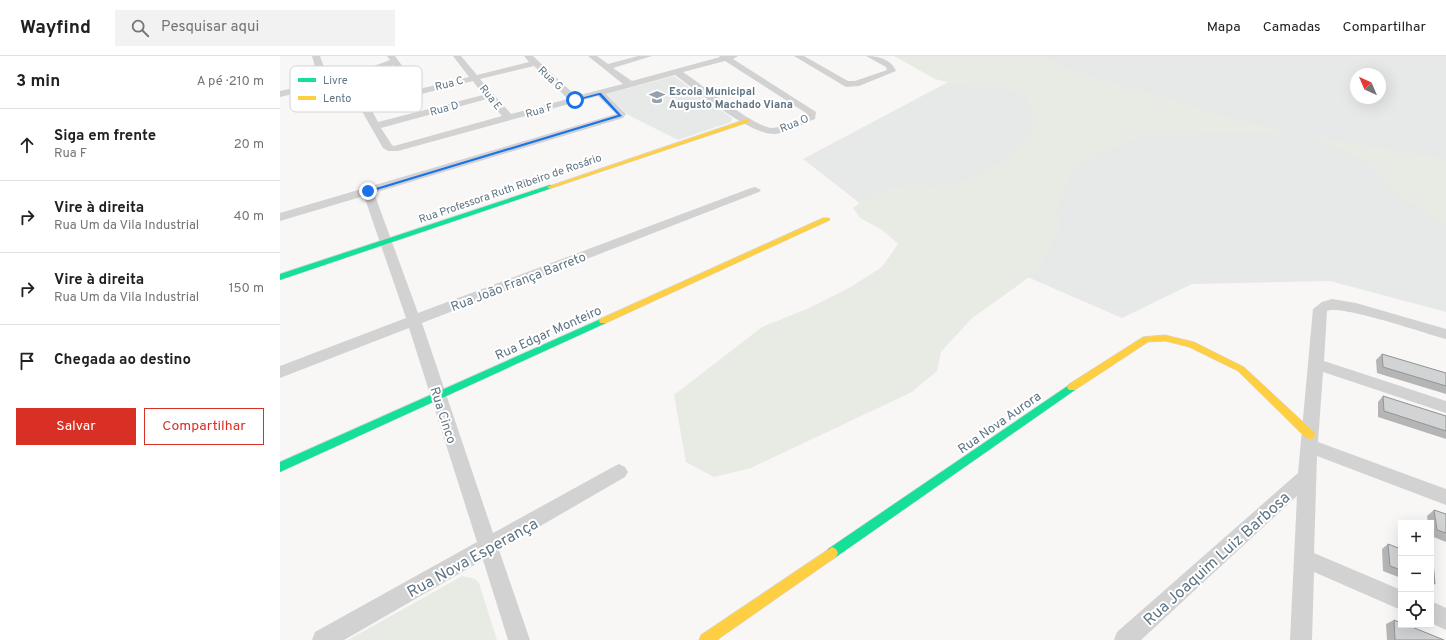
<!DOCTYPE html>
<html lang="pt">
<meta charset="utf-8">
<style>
:root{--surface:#fff;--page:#f2f2f2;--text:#202124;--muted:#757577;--line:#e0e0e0;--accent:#d93025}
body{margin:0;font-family:Overpass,sans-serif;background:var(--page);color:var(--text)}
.controls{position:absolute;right:12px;bottom:12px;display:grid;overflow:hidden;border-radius:0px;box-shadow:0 4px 16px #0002}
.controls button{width:36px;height:36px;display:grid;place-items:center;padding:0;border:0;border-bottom:1px solid var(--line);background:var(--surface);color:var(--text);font:20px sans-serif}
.compass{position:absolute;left:1070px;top:12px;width:36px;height:36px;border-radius:50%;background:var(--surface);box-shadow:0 4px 16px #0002;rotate:316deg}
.stop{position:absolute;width:12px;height:12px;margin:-9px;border:3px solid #1a73e8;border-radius:50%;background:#fff}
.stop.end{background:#1a73e8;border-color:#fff;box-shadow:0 1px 4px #0008}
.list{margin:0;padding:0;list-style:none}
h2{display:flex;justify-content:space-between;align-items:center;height:52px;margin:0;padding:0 16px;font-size:17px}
h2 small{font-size:13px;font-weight:400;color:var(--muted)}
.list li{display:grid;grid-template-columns:26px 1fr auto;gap:12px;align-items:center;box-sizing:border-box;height:72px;padding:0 16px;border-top:1px solid var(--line)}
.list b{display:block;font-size:15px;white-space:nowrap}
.list p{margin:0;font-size:13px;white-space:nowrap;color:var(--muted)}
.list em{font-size:13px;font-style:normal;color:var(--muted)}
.actions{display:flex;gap:8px;padding:12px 16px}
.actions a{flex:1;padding:9px 0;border:1px solid var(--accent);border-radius:0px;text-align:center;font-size:14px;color:var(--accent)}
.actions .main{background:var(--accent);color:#fff}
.icon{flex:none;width:22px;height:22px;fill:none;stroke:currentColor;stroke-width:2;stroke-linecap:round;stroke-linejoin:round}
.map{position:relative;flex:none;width:1166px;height:584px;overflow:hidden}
header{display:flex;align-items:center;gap:24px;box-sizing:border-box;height:56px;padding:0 20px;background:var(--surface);border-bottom:1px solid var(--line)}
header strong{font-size:19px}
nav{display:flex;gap:22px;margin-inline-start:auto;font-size:14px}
.search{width:280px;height:36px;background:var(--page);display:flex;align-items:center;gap:10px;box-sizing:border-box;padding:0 14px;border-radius:0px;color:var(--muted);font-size:15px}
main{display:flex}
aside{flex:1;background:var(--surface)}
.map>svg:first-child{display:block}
</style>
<header>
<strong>Wayfind</strong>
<div class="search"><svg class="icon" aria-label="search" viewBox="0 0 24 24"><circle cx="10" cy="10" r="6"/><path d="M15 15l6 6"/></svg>Pesquisar aqui</div>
<nav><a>Mapa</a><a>Camadas</a><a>Compartilhar</a></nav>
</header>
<main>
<aside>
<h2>3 min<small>A pé · 210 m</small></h2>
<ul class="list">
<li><svg class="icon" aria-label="ahead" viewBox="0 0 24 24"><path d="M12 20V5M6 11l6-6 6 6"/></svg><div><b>Siga em frente</b><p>Rua F</p></div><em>20 m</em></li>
<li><svg class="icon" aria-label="right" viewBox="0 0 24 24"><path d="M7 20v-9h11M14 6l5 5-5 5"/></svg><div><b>Vire à direita</b><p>Rua Um da Vila Industrial</p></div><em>40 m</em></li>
<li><svg class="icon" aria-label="right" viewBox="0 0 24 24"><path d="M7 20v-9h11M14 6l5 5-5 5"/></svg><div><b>Vire à direita</b><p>Rua Um da Vila Industrial</p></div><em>150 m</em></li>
<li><svg class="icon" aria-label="arrive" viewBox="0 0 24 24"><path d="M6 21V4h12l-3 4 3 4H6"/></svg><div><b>Chegada ao destino</b></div></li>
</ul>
<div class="actions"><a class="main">Salvar</a><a>Compartilhar</a></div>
</aside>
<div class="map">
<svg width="1166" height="584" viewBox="0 0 1166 584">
<rect width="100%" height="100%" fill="#f8f7f6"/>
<g fill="#e7e9e9" fill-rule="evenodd">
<path d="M622,0H1166V256L1050,225L912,228L842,262L582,149L523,103L672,24ZM1076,18H1100V42H1076Z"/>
<path d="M394,20L452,62L451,66L398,84L348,59L327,38Z"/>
</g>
<g fill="#e8ebe4">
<path d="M614,0H761L796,16L824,25L860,34L932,57L1013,78L948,76L861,80L817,99L793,112L777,153L780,172L764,201L759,214L691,263L661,296L657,315L632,336L471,412L434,421L406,406L394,339L482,271L529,252L569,232L602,211L618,188L602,174L580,162L573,152C584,143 598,134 613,132C632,128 652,133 671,129C696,123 737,100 749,78C752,73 753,66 755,60L747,41L726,32L674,28L655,23Z"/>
<path d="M1037,82L1166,103V170L1109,133L1100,117L1089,106L1060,92L1034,85Z"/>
<path d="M182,520L195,523L199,527L217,584H68Z"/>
</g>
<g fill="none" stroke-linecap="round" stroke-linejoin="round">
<defs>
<g id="fast">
<path d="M270,129L273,131L272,132L0,224V218Z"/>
<path d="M323,262L327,265L326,267L0,416V406Z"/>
<path d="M792,327L795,328L797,331L795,334L556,501L552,503L548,501L546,497L548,493Z"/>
</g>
<g id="slow">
<path d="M467,63L470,65L469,66L272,132L270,133L267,131Z"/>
<path d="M543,162H549L550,164L326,267H320L319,265L320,263Z"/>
<path d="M885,279L914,286L964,311L1034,376L1035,379L1034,382L1030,383L1026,382L958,315L909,291L885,285L868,286L795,334H789L787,331L789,328L863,281Z"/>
<path d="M552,491L556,493L558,497L556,501L437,584H419L421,579Z"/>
</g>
</defs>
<use href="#fast" stroke="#d4d5d6" stroke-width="1"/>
<use href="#slow" stroke="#d4d5d6" stroke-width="1"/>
<g fill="#d2d2d3" fill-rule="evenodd">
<path d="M32,0H40L45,14L65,17L67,20L110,4L107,0H115L139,33L189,21L173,0H181L197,19L249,6L244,0H253L296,40L343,28L308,0H317L328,8L358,0H372L333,12L352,25L440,1L439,0H458L453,3L536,56L535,63C524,67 506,77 495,78C471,80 416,34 395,19L326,38L346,58L343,62L94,137L138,257L471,132L475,131L481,134L479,136L142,267L213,477L333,411L339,408L345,411L348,416L345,421L219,494L250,584H228L203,504L64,584H32L35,576L197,486L129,272L0,322V310L126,262L84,140L0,165V157L336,58L318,40L118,95H108L103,92L79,50L63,26L0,41V35L60,22L44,19L40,26H34L33,24L36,15ZM445,5L526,57L527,60C517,63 503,72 492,72C474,71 421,28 403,16ZM113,9L132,35L86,47L70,24ZM254,10L288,43L231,58L200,23ZM193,25L203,39L98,66L90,51ZM207,43L222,60L114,90L112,89L101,72Z"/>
<path d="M514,0H524L568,25H575L607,14L606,11L586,0C598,0 611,3 616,15L579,30L566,31Z"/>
<path d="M1052,243L1076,247L1166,273V283C1147,278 1060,248 1047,255L1044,305L1166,345V357L1043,316L1038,386L1166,433V449L1037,400L1034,497L1121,534V554L1034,516L1032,584H1010L1017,440L861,584H834L837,576L1018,417L1033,253L1042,246Z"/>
<path d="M1151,545L1166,552V574L1151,567Z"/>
</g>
<use href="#fast" fill="#16e098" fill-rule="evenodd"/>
<use href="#slow" fill="#ffcf43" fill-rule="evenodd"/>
</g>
<g fill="#b5b5b6">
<path d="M1102,298L1166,317V338L1097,317L1096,304Z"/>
<path d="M1103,340L1166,360V383L1098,361V346Z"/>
<path d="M1154,454L1166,458V486L1151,480V467H1148L1147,460Z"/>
<path d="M1108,488L1121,493V522L1103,515L1102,493Z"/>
<path d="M1151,504L1155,528L1151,530Z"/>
<path d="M1114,564L1164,584H1107L1106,568Z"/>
</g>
<g fill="#d2d3d4" stroke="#939494">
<path d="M1102,298L1166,317V330L1103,311Z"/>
<path d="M1103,340L1166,360V375L1104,355Z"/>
<path d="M1154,454L1166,458V477L1157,474Z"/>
<path d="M1108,488L1121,493V514L1110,510Z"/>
<path d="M1151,504L1153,505L1155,528L1151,526Z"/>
<path d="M1114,564L1121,567V569H1127L1164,584H1115Z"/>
</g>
<path fill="#1a73e8" d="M319,37H321L342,60L90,136L86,135L338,59L319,39L295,45L293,44Z"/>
<defs>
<symbol id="school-bare" viewBox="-9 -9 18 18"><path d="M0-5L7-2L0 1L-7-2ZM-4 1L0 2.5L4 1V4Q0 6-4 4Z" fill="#95a2ac" stroke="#fff" stroke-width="2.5" paint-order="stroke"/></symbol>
</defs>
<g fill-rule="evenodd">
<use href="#school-bare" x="366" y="30" width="22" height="22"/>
</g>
<g text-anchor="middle" stroke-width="4" stroke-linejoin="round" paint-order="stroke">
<g font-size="11" fill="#607584" stroke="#fff">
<text transform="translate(271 22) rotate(43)" y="4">Rua G</text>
<text transform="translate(169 27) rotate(-14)" y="4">Rua C</text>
<text transform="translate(211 41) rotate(51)" y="4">Rua E</text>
<text transform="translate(164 52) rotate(-15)" y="4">Rua D</text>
<text transform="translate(259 54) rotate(-16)" y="4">Rua F</text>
<text transform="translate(514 67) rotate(-23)" y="4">Rua O</text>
<text transform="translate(230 132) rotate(-19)" y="4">Rua Professora Ruth Ribeiro de Rosário</text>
</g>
<g font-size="11" font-weight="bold" fill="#607584" stroke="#fff" text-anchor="start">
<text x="389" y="39">Escola Municipal<tspan x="389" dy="13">Augusto Machado Viana</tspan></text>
</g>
<g font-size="13" fill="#607584" stroke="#fff">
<text transform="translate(238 225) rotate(-21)" y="5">Rua João França Barreto</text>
<text transform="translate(268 276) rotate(-24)" y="5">Rua Edgar Monteiro</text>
<text transform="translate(164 359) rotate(72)" y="5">Rua Cinco</text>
<text transform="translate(719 366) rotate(-35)" y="5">Rua Nova Aurora</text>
</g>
<g font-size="16" fill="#607584" stroke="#fff">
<text transform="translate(192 501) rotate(-29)" y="6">Rua Nova Esperança</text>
<text transform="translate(936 502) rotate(-42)" y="6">Rua Joaquim Luiz Barbosa</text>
</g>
</g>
<rect x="10" y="10" width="132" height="46" rx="6" fill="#fff" stroke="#cfd6da" stroke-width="1"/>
<rect x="18" y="22" width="18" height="4" fill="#16e098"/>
<rect x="18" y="40" width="18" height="4" fill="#ffcf43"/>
<g font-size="11" fill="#607584">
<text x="43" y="28">Livre</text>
<text x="43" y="46">Lento</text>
</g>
</svg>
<div class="controls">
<button>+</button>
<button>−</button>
<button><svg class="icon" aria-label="locate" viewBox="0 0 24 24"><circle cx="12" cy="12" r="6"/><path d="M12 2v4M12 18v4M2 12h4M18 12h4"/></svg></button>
</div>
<svg class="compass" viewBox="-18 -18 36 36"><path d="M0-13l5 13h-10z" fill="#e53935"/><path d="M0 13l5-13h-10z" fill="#757577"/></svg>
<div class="stop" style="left:295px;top:44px"></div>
<div class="stop end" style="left:88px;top:135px"></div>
</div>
</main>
